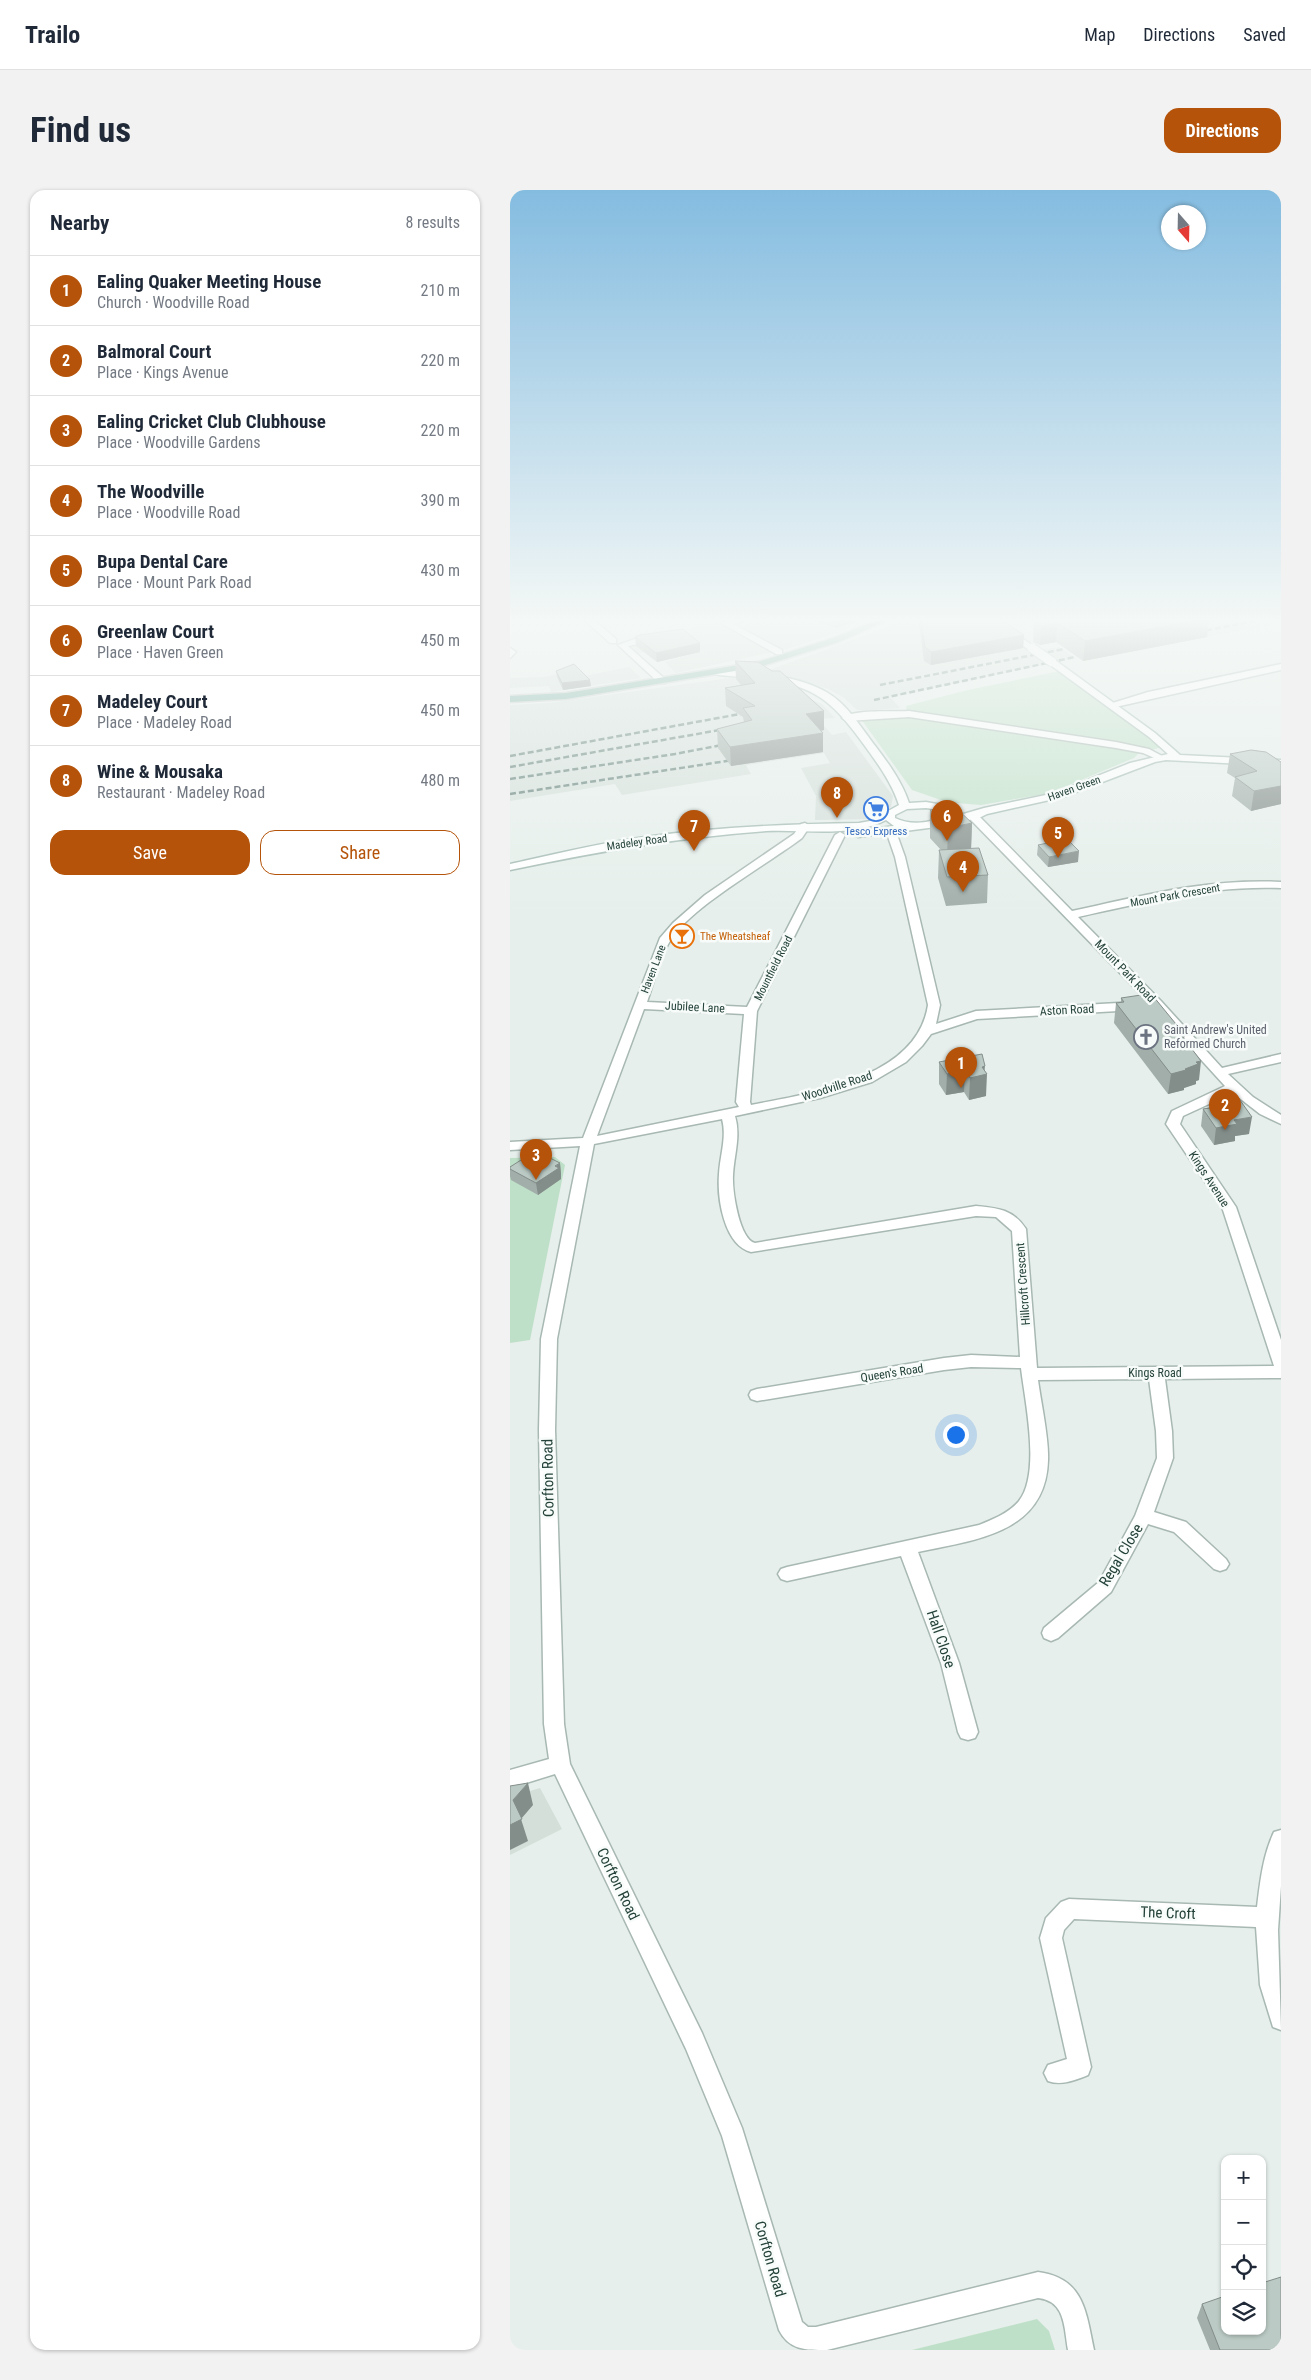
<!DOCTYPE html>
<meta charset="utf-8">
<style>
:root{--surface:#fff;--page:#f2f2f3;--text:#1f2937;--muted:#747a83;--line:#e0e1e3;--accent:#b45309}
body{margin:0;font-family:"Roboto Condensed",sans-serif;background:var(--page);color:var(--text)}
.controls{position:absolute;right:15px;bottom:15px;display:grid;overflow:hidden;border-radius:10px;box-shadow:0 1px 4px #0004}
.controls button{width:45px;height:45px;display:grid;place-items:center;padding:0;border:0;border-bottom:1px solid var(--line);background:var(--surface);color:var(--text);font:25px sans-serif}
.compass{position:absolute;left:651px;top:15px;width:45px;height:45px;border-radius:50%;background:var(--surface);box-shadow:0 1px 4px #0004;rotate:160deg}
.you{position:absolute;left:445px;top:1244px;width:18px;height:18px;margin:-12px;border:4px solid #fff;border-radius:50%;background:#1a73e8;box-shadow:0 0 0 8px #1a73e833}
.badge{display:grid;place-items:center;width:32px;height:32px;border-radius:50%;background:var(--accent);color:#fff;font-size:16px;font-weight:700}
.pin{position:absolute;translate:-50% -41px;filter:drop-shadow(0 1px 2px #0008)}
.pin::after{content:'';position:absolute;top:26px;width:18px;height:15px;background:inherit;clip-path:polygon(0 0,100% 0,50% 100%)}
.list{margin:0;padding:0;list-style:none}
h2{display:flex;justify-content:space-between;align-items:center;height:65px;margin:0;padding:0 20px;font-size:21px}
h2 small{font-size:16px;font-weight:400;color:var(--muted)}
.list li{display:grid;grid-template-columns:32px 1fr auto;gap:15px;align-items:center;box-sizing:border-box;height:70px;padding:0 20px;border-top:1px solid var(--line)}
.list b{display:block;font-size:19px;white-space:nowrap}
.list p{margin:0;font-size:16px;white-space:nowrap;color:var(--muted)}
.list em{font-size:16px;font-style:normal;color:var(--muted)}
.actions{display:flex;gap:10px;padding:15px 20px}
.actions a{flex:1;padding:11px 0;border:1px solid var(--accent);border-radius:15px;text-align:center;font-size:18px;color:var(--accent)}
.actions .main{background:var(--accent);color:#fff}
.icon{flex:none;width:28px;height:28px;fill:none;stroke:currentColor;stroke-width:2;stroke-linecap:round;stroke-linejoin:round}
.map{position:relative;flex:none;width:771px;height:2160px;overflow:hidden;border-radius:15px}
header{display:flex;align-items:center;gap:30px;box-sizing:border-box;height:70px;padding:0 25px;background:var(--surface);border-bottom:1px solid var(--line)}
header strong{font-size:24px}
nav{display:flex;gap:28px;margin-inline-start:auto;font-size:18px}
.intro{display:flex;align-items:center;justify-content:space-between;box-sizing:border-box;height:120px;padding:0 30px}
h1{margin:0;font-size:35px}
.button{padding:12px 22px;border-radius:15px;background:var(--accent);color:#fff;font-size:18px;font-weight:700}
main{display:flex;gap:30px;padding:0 30px}
aside{flex:1;background:var(--surface);border-radius:15px;box-shadow:0 1px 4px #0004}
.map>svg:first-child{display:block}
</style>
<header>
<strong>Trailo</strong>
<nav><a>Map</a><a>Directions</a><a>Saved</a></nav>
</header>
<div class="intro"><h1>Find us</h1><a class="button">Directions</a></div>
<main>
<aside>
<h2>Nearby<small>8 results</small></h2>
<ul class="list">
<li><span class="badge">1</span><div><b>Ealing Quaker Meeting House</b><p>Church · Woodville Road</p></div><em>210 m</em></li>
<li><span class="badge">2</span><div><b>Balmoral Court</b><p>Place · Kings Avenue</p></div><em>220 m</em></li>
<li><span class="badge">3</span><div><b>Ealing Cricket Club Clubhouse</b><p>Place · Woodville Gardens</p></div><em>220 m</em></li>
<li><span class="badge">4</span><div><b>The Woodville</b><p>Place · Woodville Road</p></div><em>390 m</em></li>
<li><span class="badge">5</span><div><b>Bupa Dental Care</b><p>Place · Mount Park Road</p></div><em>430 m</em></li>
<li><span class="badge">6</span><div><b>Greenlaw Court</b><p>Place · Haven Green</p></div><em>450 m</em></li>
<li><span class="badge">7</span><div><b>Madeley Court</b><p>Place · Madeley Road</p></div><em>450 m</em></li>
<li><span class="badge">8</span><div><b>Wine &amp; Mousaka</b><p>Restaurant · Madeley Road</p></div><em>480 m</em></li>
</ul>
<div class="actions"><a class="main">Save</a><a>Share</a></div>
</aside>
<div class="map">
<svg width="771" height="2160" viewBox="0 0 771 2160">
<rect width="100%" height="100%" fill="#e6efeb"/>
<g fill="#d4dfda">
<path d="M233,426H367L327,443L277,459L166,483L155,472L193,461L179,454L126,464L119,457L182,443L178,439Z"/>
<path d="M403,426H469L518,461L549,457L566,468L380,507L390,518L362,520H347L333,507L318,499L259,480L378,437Z"/>
<path d="M699,426H771V433L697,447L670,431Z"/>
<path d="M119,477L131,488L41,502L39,496L0,498V488L35,487L67,479L75,486Z"/>
<path d="M220,488H247L312,514L325,528L308,529L322,545L336,542L383,606L381,617L363,629L305,630L306,606L291,578L320,573L314,563L236,575L241,584L112,605L105,594L0,611V515L39,513Z"/>
<path d="M30,1598L52,1639L0,1665V1607Z"/>
</g>
<g fill="#bfe0c8">
<path d="M550,481L590,508L649,555V558L641,560L547,542L402,522L397,521L396,516L458,500Z"/>
<path d="M399,527L545,546L629,563L624,568L540,603L471,615L447,613L431,610L402,600L351,529Z"/>
<path d="M45,967L55,975L20,1150L0,1153V968Z"/>
<path d="M527,2129L539,2141L545,2160H402Z"/>
</g>
<g fill="none" stroke-linecap="round" stroke-linejoin="round">
<defs>
<g id="street">
<path d="M70,426H79L106,449V453H100Z"/>
<path d="M235,426H248L223,434L272,460V464H266L211,433Z"/>
<path d="M125,449L129,452L128,454L118,456L155,489V493H149L108,455Z"/>
<path d="M0,458L6,462L0,468Z"/>
<path d="M771,474V480L601,518L596,515L638,502Z"/>
<path d="M399,521L606,552L639,559L654,567L649,570L633,563L606,558L399,527L337,531L332,528C343,519 383,522 399,521Z"/>
<path d="M463,623L467,624L562,721C631,706 699,688 771,692V698C701,695 635,712 568,727L651,811L712,878L771,864V872L718,884L743,907L771,925V934L750,924L723,903L673,926L670,934L726,1017L771,1150V1188L655,1189L662,1241L663,1268L644,1322L676,1332L716,1369L719,1374L716,1379L710,1381L704,1379L664,1342L638,1334L601,1402L548,1448L541,1451L534,1448L532,1443L534,1438L589,1392L625,1326L647,1268L646,1241L639,1189L528,1190C531,1213 539,1248 538,1270C536,1344 464,1350 408,1362L449,1473L468,1542L465,1548L458,1550L451,1548L448,1542L431,1473L391,1366L277,1391L271,1389L268,1384L271,1379L277,1377L469,1335C483,1329 499,1323 509,1311C531,1283 515,1212 511,1178L461,1177L434,1180L247,1211L241,1209L239,1205L241,1201L247,1199L434,1168L461,1165L510,1167L502,1041L486,1027L466,1026L241,1062C214,1055 207,1008 209,984C210,965 217,947 212,929L84,954L47,1149L45,1240L54,1534L60,1574L192,1843L232,1938L292,2132L298,2137H306L528,2082C574,2088 576,2122 584,2160H558C554,2138 556,2111 528,2108L317,2160C295,2160 279,2160 269,2140L212,1946L176,1859L45,1584L0,1598V1580L39,1569L34,1534L29,1240L31,1149L70,956L0,960V952L73,948L150,748L163,733L195,705L284,644L291,634L295,633L300,636L292,648C258,674 180,717 160,751C149,768 144,792 137,812L237,817L325,645L330,642L335,645L247,821L240,912L241,915C300,903 407,889 418,815L385,667L376,641L381,638L385,639L395,667L430,815L426,834L466,821L626,812L632,816L626,820L467,829L421,844L412,856L396,872L362,892L310,908L225,926C231,946 224,965 223,985C222,1000 229,1049 245,1053L466,1016C487,1018 503,1019 516,1039L527,1178L764,1176L712,1017L656,934L662,921L715,896L643,817L459,628L458,626ZM134,819L234,824L226,912L229,917L87,946Z"/>
<path d="M771,1640V1696L768,1740L771,1840L763,1837L750,1795L746,1737L564,1729L554,1740L552,1748L581,1877L578,1885C566,1890 551,1896 538,1891L534,1883L538,1875L557,1869L530,1748L536,1728L551,1712L559,1709L747,1717C750,1692 753,1665 764,1642Z"/>
</g>
<g id="secondary">
<path d="M472,426H481L526,458L519,460Z"/>
<path d="M539,470H545L645,543L670,565L771,570V576L656,570L645,572L553,607L477,624L471,627L434,636L348,647L343,644L348,641L384,636L376,630C344,648 292,639 256,641C169,647 85,662 0,680V674C45,664 90,653 135,647C206,637 278,634 349,633L360,631L389,615C382,593 368,574 355,556C320,508 305,496 246,488C232,486 217,487 204,484V480L207,479C240,481 289,485 318,503C338,515 352,539 366,557C379,574 392,592 399,613L416,612L438,616L443,627L474,618L545,603L620,573L658,564L639,547L539,474ZM416,618L430,620L432,626C420,634 399,635 385,628V625L397,619Z"/>
</g>
<path id="primary" d="M377,426H387L329,452L249,477L56,509L0,512V506L56,503L248,472L323,448Z"/>
</defs>
<use href="#street" stroke="#a8b8b2" stroke-width="3"/>
<use href="#secondary" stroke="#a4bbb3" stroke-width="3"/>
<use href="#primary" stroke="#c2cac8" stroke-width="3"/>
<use href="#street" fill="#fff" fill-rule="evenodd"/>
<use href="#secondary" fill="#fff" fill-rule="evenodd"/>
<use href="#primary" fill="#6aa596" fill-rule="evenodd"/>
<g stroke="#5f7d75" stroke-width="2.5" stroke-dasharray="6 3" stroke-linecap="butt">
<path d="M685,433L727,426"/>
<path d="M687,442L771,426"/>
<path d="M370,495L554,459"/>
<path d="M364,510L565,467"/>
<path d="M0,566L241,522"/>
<path d="M0,577L221,538"/>
<path d="M0,589L165,564L222,553"/>
<path d="M0,604L230,569"/>
</g>
<defs>
<path id="secondary-bridge" d="M522,458L542,472"/>
</defs>
<use href="#secondary-bridge" stroke="#a4bbb3" stroke-width="11" stroke-linecap="butt"/>
<use href="#secondary-bridge" stroke="#fff" stroke-width="9"/>
</g>
<g fill="#a1aea9">
<path d="M278,426H360L326,438L300,430L295,432Z"/>
<path d="M408,426H486L514,445L513,458L421,475L414,471Z"/>
<path d="M699,428L697,447L573,471L546,452L530,455L523,452L524,432Z"/>
<path d="M125,447L190,453V462L147,472L126,456Z"/>
<path d="M225,471L314,521V540L311,541L313,543V562L221,576L208,558L207,539L234,532L233,527L216,516L215,498L231,495L226,489Z"/>
<path d="M46,481L81,496L53,500L47,487Z"/>
<path d="M720,564L771,572V614L741,621L722,606L725,588L717,583Z"/>
<path d="M420,620L462,633L461,658L478,685L477,713L436,716L428,688L429,660H431L420,648Z"/>
<path d="M528,655L568,672L538,677L527,665Z"/>
<path d="M611,808H633L675,845L674,849L689,890L686,891V894L674,898V900L658,904L604,833L606,813L611,812Z"/>
<path d="M429,872L475,881L476,906L459,910L454,902L436,905L429,894Z"/>
<path d="M708,910L739,944L725,946V951L704,955L691,936L693,919L706,917Z"/>
<path d="M26,965L50,973L51,984V989L28,1005L1,990L0,986V977Z"/>
<path d="M692,2114L771,2160H700L687,2128Z"/>
</g>
<g fill="#838d89">
<path d="M295,426H300V430L295,432Z"/>
<path d="M326,426H360L326,438Z"/>
<path d="M699,428L697,447L573,471L575,451Z"/>
<path d="M548,433L546,452L530,455L531,436Z"/>
<path d="M514,445L513,458L421,475V462Z"/>
<path d="M190,453V462L147,472L146,463Z"/>
<path d="M80,490L81,496L53,500L52,493Z"/>
<path d="M314,521V540L297,543L296,524Z"/>
<path d="M313,543V562L221,576L220,557Z"/>
<path d="M771,596V614L741,621L744,601Z"/>
<path d="M462,633L461,661L437,666L438,638Z"/>
<path d="M569,661L568,672L538,677L539,667Z"/>
<path d="M691,871L689,890L686,891V894L674,898V900L658,904L661,884L675,879L686,872Z"/>
<path d="M475,876L474,885L477,884L476,906L459,910L460,888L472,877Z"/>
<path d="M455,880L454,902L436,905L437,884Z"/>
<path d="M742,927L739,944L725,946V951L704,955L706,938L724,930Z"/>
<path d="M50,973L51,984V989L28,1005L26,993Z"/>
<path d="M18,1593L23,1615L11,1629L18,1651L0,1660V1635L3,1610Z"/>
</g>
<g fill="#bbcac4" stroke="#838d89">
<path d="M410,426H486L514,445L421,462L415,457Z"/>
<path d="M529,426H695L699,428L575,451L548,433L531,436L524,432Z"/>
<path d="M173,439L190,453L146,463L125,447L129,445Z"/>
<path d="M225,471L248,472L262,481H270L314,521L296,524L313,543L220,557L207,539L242,530L233,518L245,516L215,498L245,493Z"/>
<path d="M64,474L80,490L52,493L46,481Z"/>
<path d="M741,560L756,562L771,572V596L744,601L725,587L747,581L720,564Z"/>
<path d="M444,616L462,633L438,638L420,620Z"/>
<path d="M557,649L569,661L539,667L528,655Z"/>
<path d="M469,658L478,685L437,687L429,660Z"/>
<path d="M631,805L633,808L643,806L675,845L672,846L691,871L686,872L688,874L675,879L676,880L661,884L606,813L614,812L611,808Z"/>
<path d="M472,864L475,876L472,877L477,884L460,888L455,880L437,884L429,872Z"/>
<path d="M727,906L742,927L724,930L727,934L706,938L693,919L712,916L708,910Z"/>
<path d="M22,963L26,965L30,963L50,973L45,976L49,978L26,993L0,979V977Z"/>
<path d="M18,1593L3,1610L12,1629L0,1635V1596Z"/>
<path d="M771,2087V2160H710L692,2114L715,2106V2141H752V2093Z"/>
</g>
<linearGradient id="sky" x2="0" y2="1"><stop stop-color="#84bce0"/><stop offset="0.59" stop-color="#f4f8f6"/><stop offset="1" stop-color="#f4f8f6" stop-opacity="0"/></linearGradient>
<rect width="771" height="728" fill="url(#sky)"/>
<defs>
<symbol id="supermarket-ring" viewBox="-11 -11 22 22"><circle r="9.5" fill="#f7fbf9" stroke="#3f7fe0" stroke-width="1.5"/><path d="M-6-5.5h2.5l.6 2H6L4.5 2H-2.5L-4.4-4H-6ZM-1.5 3.2a1.3 1.3 0 1 0 .1 0ZM3 3.2a1.3 1.3 0 1 0 .1 0Z" fill="#3f7fe0"/></symbol>
<symbol id="bar-ring" viewBox="-11 -11 22 22"><circle r="9.5" fill="#f7fbf9" stroke="#e8710a" stroke-width="1.5"/><path d="M-6-5H6L.8 .8V4.5H3.5V6h-7V4.5H-.8V.8Z" fill="#e8710a"/></symbol>
<symbol id="church-ring" viewBox="-11 -11 22 22"><circle r="9.5" fill="#f7fbf9" stroke="#6b7280" stroke-width="1.5"/><path d="M-1.2-6h2.4v3.5h3.3v2.4h-3.3V6h-2.4V-.1h-3.3v-2.4h3.3Z" fill="#6b7280"/></symbol>
</defs>
<g fill-rule="evenodd">
<use href="#supermarket-ring" x="352" y="605" width="28" height="28"/>
<use href="#bar-ring" x="158" y="732" width="28" height="28"/>
<use href="#church-ring" x="622" y="833" width="28" height="28"/>
</g>
<g text-anchor="middle" stroke-width="5" stroke-linejoin="round" paint-order="stroke">
<g font-size="11" fill="#24423a" stroke="#f7fbf9">
<text transform="translate(564 598) rotate(-20)" y="4">Haven Green</text>
<text transform="translate(127 652) rotate(-8)" y="4">Madeley Road</text>
<text transform="translate(665 705) rotate(-10)" y="4">Mount Park Crescent</text>
<text transform="translate(263 778) rotate(-63)" y="4">Mountfield Road</text>
<text transform="translate(143 779) rotate(-69)" y="4">Haven Lane</text>
</g>
<g font-size="11" fill="#366cbe" stroke="#f7fbf9">
<text x="366" y="645">Tesco Express</text>
</g>
<g font-size="11" fill="#c56008" stroke="#f7fbf9" text-anchor="start">
<text x="190" y="750">The Wheatsheaf</text>
</g>
<g font-size="12" fill="#24423a" stroke="#f7fbf9">
<text transform="translate(615 781) rotate(46)" y="4">Mount Park Road</text>
<text transform="translate(185 817) rotate(3)" y="4">Jubilee Lane</text>
<text transform="translate(557 820) rotate(-3)" y="4">Aston Road</text>
<text transform="translate(327 896) rotate(-18)" y="4">Woodville Road</text>
<text transform="translate(699 989) rotate(57)" y="4">Kings Avenue</text>
<text transform="translate(513 1094) rotate(-94)" y="4">Hillcroft Crescent</text>
<text transform="translate(382 1183) rotate(-9)" y="4">Queen's Road</text>
<text x="645" y="1187">Kings Road</text>
</g>
<g font-size="12" fill="#5b616d" stroke="#f7fbf9" text-anchor="start">
<text x="654" y="844">Saint Andrew's United<tspan x="654" dy="14">Reformed Church</tspan></text>
</g>
<g font-size="15" fill="#24423a" stroke="#f7fbf9">
<text transform="translate(38 1288) rotate(-91)" y="5">Corfton Road</text>
<text transform="translate(611 1365) rotate(-59)" y="5">Regal Close</text>
<text transform="translate(431 1449) rotate(71)" y="5">Hall Close</text>
<text transform="translate(108 1694) rotate(64)" y="5">Corfton Road</text>
<text transform="translate(658 1723) rotate(2)" y="5">The Croft</text>
<text transform="translate(260 2069) rotate(74)" y="5">Corfton Road</text>
</g>
</g>
</svg>
<div class="controls">
<button>+</button>
<button>−</button>
<button><svg class="icon" aria-label="locate" viewBox="0 0 24 24"><circle cx="12" cy="12" r="6"/><path d="M12 2v4M12 18v4M2 12h4M18 12h4"/></svg></button>
<button><svg class="icon" aria-label="layers" viewBox="0 0 24 24"><path d="M12 4l9 5-9 5-9-5zM3 14l9 5 9-5"/></svg></button>
</div>
<svg class="compass" viewBox="-18 -18 36 36"><path d="M0-13l5 13h-10z" fill="#e53935"/><path d="M0 13l5-13h-10z" fill="#747a83"/></svg>
<div class="you"></div>
<div class="pin badge" style="left:451px;top:898px">1</div>
<div class="pin badge" style="left:715px;top:940px">2</div>
<div class="pin badge" style="left:26px;top:990px">3</div>
<div class="pin badge" style="left:453px;top:702px">4</div>
<div class="pin badge" style="left:548px;top:668px">5</div>
<div class="pin badge" style="left:437px;top:651px">6</div>
<div class="pin badge" style="left:184px;top:661px">7</div>
<div class="pin badge" style="left:327px;top:628px">8</div>
</div>
</main>
